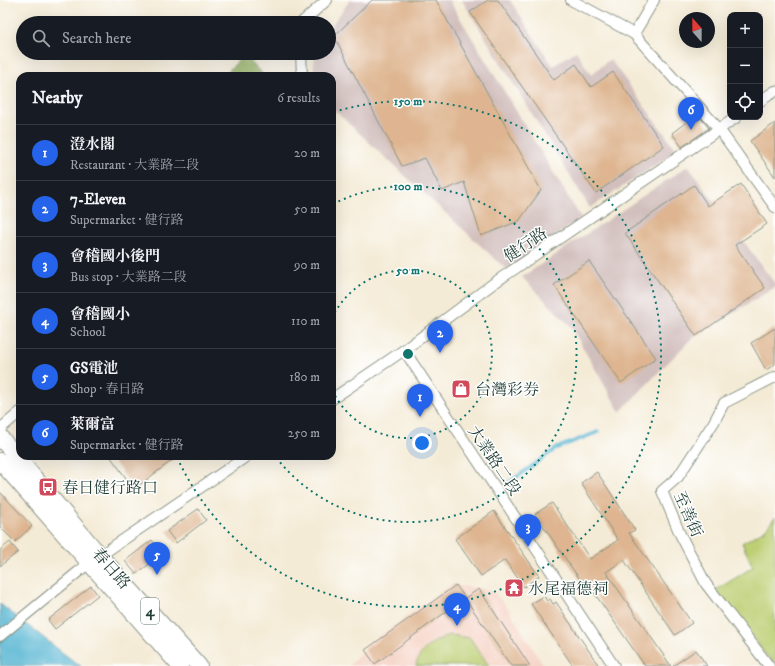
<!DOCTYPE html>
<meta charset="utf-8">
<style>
:root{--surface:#171b24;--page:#242831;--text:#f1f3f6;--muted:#9ea1a6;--line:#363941;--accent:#2563eb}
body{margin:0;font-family:"IM FELL DW Pica","Noto Serif TC",serif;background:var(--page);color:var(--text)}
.controls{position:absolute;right:12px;top:12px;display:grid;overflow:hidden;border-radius:8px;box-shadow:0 4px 16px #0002}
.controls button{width:36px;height:36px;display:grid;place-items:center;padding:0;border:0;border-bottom:1px solid var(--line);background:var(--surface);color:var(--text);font:20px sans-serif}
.compass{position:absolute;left:679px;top:12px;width:36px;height:36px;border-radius:50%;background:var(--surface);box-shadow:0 4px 16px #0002;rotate:339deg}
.you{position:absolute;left:422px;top:443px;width:14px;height:14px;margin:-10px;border:3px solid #fff;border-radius:50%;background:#1a73e8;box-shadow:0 0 0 6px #1a73e833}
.badge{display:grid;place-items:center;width:26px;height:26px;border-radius:50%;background:var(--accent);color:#fff;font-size:13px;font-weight:700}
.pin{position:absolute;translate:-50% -33px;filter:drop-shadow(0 1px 2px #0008)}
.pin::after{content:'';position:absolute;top:21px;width:14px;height:12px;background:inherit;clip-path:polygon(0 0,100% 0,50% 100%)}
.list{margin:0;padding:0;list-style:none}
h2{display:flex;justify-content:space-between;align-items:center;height:52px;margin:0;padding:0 16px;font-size:17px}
h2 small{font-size:13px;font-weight:400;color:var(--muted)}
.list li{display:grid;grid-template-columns:26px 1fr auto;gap:12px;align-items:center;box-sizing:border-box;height:56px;padding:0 16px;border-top:1px solid var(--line)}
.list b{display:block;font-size:15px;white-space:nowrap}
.list p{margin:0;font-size:13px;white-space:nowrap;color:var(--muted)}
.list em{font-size:13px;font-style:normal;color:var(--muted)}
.icon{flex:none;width:22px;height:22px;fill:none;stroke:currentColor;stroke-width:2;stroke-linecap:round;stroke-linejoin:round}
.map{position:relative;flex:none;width:775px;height:666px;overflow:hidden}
.search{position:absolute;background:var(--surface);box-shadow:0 4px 16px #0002;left:16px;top:16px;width:320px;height:44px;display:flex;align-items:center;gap:10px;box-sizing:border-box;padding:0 14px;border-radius:22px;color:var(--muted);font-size:15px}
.panel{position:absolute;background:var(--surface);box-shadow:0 4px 16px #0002;left:16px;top:72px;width:320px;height:388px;border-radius:12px}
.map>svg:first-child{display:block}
</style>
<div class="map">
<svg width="775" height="666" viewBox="0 0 775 666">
<rect width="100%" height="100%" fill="#fff"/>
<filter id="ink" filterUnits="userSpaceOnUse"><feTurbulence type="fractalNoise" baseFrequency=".025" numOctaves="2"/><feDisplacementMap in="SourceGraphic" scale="8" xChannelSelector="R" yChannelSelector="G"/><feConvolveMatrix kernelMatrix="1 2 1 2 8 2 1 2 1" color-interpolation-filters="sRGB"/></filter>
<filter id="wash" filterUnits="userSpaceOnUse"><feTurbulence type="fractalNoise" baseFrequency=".012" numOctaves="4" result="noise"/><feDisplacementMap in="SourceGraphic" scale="16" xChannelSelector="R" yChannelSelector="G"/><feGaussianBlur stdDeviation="0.9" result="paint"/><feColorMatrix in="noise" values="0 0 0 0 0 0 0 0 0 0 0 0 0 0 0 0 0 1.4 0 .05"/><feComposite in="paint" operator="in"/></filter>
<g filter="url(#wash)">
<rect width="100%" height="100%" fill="#f4ebd6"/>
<path fill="#f5d2c3" d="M452,584L493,591L507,607L544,666H349L369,644Z"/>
<g fill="#d1bfbd">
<path d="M350,0H449L581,218L507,270L333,109L332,76H314V61L318,53H329V29Z"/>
<path d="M462,0H510L553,66L576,51L591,75L610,59L677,151L590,208Z"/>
<path d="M688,166L775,284V287L690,340L620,412L571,327L522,277Z"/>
</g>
<g fill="#bccf73" stroke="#6e8654">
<path d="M775,517V666L716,590L753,567L742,543L765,530Z"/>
<path d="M449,635L470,638L489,666H416C419,649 435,641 449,635Z"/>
</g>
<path fill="#95b265" stroke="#5a784c" d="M244,55L264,76H223Z"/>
<path fill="#52b4d1" stroke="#387882" d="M0,604L76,663L81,666H0Z"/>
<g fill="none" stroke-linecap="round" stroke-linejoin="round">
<path stroke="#52b4d1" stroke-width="3.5" d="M507,484L557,448L598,432"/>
</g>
<g id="blocks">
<g fill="#deb590">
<path d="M372,0H436L541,190L519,221L481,236L464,182L442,191L425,158L402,166L334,36Z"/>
<path d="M488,0H498L554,80L576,64L591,87L613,72L664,146L596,193L470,12Z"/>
<path d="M697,114L709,128L682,147L672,133Z"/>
<path d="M775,123V177L750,141Z"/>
<path d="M741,184L767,224L735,245L765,288L696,336L625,233L694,185L708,206Z"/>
<path d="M589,261L656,358L621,383L554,285Z"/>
<path d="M775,328V364L766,370L751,343Z"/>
<path d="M110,456H178L134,489Z"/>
<path d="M597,472L635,530L629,533L692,623L675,635L624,560L606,572L671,666H645L588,584L585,587L535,514L552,503L590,559L618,540L581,483Z"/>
<path d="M0,492L32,526L15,542L0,527Z"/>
<path d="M198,509L206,520L176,543L167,531Z"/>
<path d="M494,511L539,576L524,587L505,560L481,576L455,539Z"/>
<path d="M152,540L163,554L136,574L125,561Z"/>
<path d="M10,542L18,552L0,566V550Z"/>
<path d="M456,585L465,598L375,664L365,650Z"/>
<path d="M91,586L98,595L55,629L48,620Z"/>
<path d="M479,589L530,666H511L465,598Z"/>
<path d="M544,596L547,601L550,599L553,604L556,602L599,666H573L531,604Z"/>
<path d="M696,650L707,666H673Z"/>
</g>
</g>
</g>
<g filter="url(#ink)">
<use href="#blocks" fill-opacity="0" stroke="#8a9485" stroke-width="1"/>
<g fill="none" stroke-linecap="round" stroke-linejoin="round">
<defs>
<g id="street">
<path d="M571,0L634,34L719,129L775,207"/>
<path d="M301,23L327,0"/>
<path d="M634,34L654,0"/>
<path d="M301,53L302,76"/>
<path d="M760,101L775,91"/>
<path d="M404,350L614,666"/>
<path d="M332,399L404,350L494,283L737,117"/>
<path d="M0,429L20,412"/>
<path d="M0,636L89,563L247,456"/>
<path d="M769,666L706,584L680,534L662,491L678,477L714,422L724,403L775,377"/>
</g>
<g id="primary">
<path d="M0,437L100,556L199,666"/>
<path d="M0,461L180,666"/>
</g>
</defs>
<use href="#street" stroke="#8a9485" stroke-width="12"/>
<use href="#primary" stroke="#8a9485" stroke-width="18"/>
<use href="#street" stroke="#fff" stroke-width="10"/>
<use href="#primary" stroke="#fff" stroke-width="16"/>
</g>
</g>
<g fill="none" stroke="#0f766e" stroke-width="2" stroke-dasharray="2 4">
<path d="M332 318A84 84 0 1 1 332 390"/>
<path d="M333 204A168 168 0 1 1 275 456"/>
<path d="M334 112A253 253 0 1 1 177 457"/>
</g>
<defs>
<symbol id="shop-square" viewBox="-11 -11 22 22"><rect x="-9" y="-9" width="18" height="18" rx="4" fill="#d1495b" stroke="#fff"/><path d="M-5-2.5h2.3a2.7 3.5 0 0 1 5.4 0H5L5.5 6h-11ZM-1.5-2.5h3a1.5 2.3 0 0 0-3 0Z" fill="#fff"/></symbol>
<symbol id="bus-square" viewBox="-11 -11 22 22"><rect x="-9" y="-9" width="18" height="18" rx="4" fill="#d1495b" stroke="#fff"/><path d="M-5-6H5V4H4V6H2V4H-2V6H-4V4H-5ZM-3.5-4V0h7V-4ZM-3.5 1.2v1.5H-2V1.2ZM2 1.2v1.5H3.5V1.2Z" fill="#fff"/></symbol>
<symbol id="temple-square" viewBox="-11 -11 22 22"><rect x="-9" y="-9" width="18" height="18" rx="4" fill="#d1495b" stroke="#fff"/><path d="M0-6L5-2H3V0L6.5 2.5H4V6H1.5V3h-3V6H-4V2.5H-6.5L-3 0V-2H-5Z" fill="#fff"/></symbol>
</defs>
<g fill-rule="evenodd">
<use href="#shop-square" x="450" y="378" width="22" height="22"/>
<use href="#bus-square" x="37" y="476" width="22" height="22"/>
<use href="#temple-square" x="503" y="577" width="22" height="22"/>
</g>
<g text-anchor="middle" stroke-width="3" stroke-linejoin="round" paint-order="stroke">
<rect fill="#fff" stroke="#627771" stroke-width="1" x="141" y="598" width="18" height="26" rx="3"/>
<g font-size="15" font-weight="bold" fill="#1f3d34">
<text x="150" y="616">4</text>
</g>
<g font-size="16" fill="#1f3d34" stroke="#fff">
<text transform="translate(525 244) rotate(-34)" y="6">健行路</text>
<text transform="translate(495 460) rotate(56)" y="6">大業路二段</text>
<text transform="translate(689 514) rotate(66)" y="6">至善街</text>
<text transform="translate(112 568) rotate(49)" y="6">春日路</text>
</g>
<g font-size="16" fill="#1f3d34" stroke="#fff" text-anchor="start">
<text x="475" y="395">台灣彩券</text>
<text x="62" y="493">春日健行路口</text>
<text x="528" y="594">水尾福德祠</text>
</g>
</g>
<circle cx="408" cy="354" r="6" fill="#0f766e" stroke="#fff" stroke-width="2"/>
<g font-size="12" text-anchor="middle" font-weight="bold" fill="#0f766e" stroke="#fff" stroke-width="3" stroke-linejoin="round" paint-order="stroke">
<text x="408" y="105">150 m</text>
<text x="408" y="190">100 m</text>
<text x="408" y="274">50 m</text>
</g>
</svg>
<div class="controls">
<button>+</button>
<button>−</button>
<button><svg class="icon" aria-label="locate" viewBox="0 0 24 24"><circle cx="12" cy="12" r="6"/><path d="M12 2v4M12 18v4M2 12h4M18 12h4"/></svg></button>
</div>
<svg class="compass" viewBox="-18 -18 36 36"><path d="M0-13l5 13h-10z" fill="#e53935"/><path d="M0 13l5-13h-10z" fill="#9ea1a6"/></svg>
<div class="you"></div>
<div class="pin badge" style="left:420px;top:417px">1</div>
<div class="pin badge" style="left:440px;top:353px">2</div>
<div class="pin badge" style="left:528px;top:547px">3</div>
<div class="pin badge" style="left:457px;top:626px">4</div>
<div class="pin badge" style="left:157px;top:575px">5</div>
<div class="pin badge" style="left:691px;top:130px">6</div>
<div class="search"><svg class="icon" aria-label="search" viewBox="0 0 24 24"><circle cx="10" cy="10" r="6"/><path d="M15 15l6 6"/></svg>Search here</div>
<section class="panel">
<h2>Nearby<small>6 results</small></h2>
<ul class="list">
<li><span class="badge">1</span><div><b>澄水閣</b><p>Restaurant · 大業路二段</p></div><em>20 m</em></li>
<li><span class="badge">2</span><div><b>7-Eleven</b><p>Supermarket · 健行路</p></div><em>50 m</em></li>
<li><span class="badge">3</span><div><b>會稽國小後門</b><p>Bus stop · 大業路二段</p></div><em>90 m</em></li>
<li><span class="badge">4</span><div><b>會稽國小</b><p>School</p></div><em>110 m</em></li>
<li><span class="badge">5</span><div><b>GS電池</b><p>Shop · 春日路</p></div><em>180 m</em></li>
<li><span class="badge">6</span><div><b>萊爾富</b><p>Supermarket · 健行路</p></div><em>250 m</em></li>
</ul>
</section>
</div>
